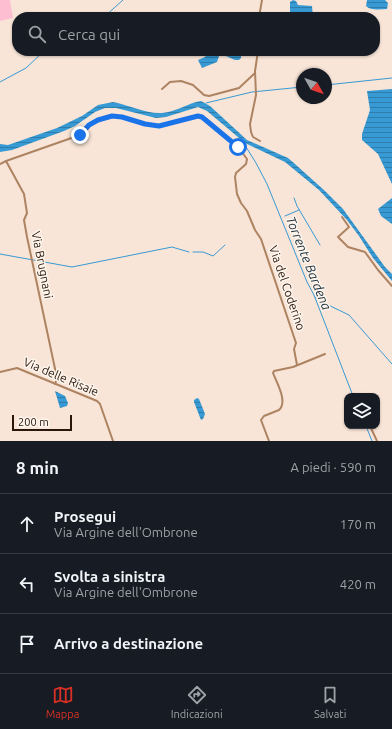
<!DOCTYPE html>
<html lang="it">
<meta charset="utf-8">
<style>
:root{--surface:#171b24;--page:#242831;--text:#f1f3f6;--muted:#9ea1a6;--line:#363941;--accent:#d93025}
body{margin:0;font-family:Ubuntu,sans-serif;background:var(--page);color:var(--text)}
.controls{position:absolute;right:12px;bottom:12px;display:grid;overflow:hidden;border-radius:8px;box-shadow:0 1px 3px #0004}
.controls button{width:36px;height:36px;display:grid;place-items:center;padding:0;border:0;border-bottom:1px solid var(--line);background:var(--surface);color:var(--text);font:20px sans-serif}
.compass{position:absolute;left:296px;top:68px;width:36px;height:36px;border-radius:50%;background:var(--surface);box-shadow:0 1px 3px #0004;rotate:130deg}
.scale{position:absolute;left:12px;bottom:10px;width:60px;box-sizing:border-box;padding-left:4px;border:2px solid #28170a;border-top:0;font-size:11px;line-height:14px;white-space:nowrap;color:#28170a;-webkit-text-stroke:3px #fef5ed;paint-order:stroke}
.stop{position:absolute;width:12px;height:12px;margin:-9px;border:3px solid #1a73e8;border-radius:50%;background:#fff}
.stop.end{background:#1a73e8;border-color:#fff;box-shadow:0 1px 4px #0008}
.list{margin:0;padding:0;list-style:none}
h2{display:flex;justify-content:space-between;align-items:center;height:52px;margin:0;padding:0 16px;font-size:17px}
h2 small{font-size:13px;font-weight:400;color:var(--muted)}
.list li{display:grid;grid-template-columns:26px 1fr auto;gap:12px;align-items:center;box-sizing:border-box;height:60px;padding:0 16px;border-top:1px solid var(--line)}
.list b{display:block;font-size:15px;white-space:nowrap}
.list p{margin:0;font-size:13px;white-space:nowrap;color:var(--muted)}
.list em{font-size:13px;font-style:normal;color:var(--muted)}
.icon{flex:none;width:22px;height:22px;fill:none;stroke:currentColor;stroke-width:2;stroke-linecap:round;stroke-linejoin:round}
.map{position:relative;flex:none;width:392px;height:441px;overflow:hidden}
.search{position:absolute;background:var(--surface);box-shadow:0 1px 3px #0004;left:12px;right:12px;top:12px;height:44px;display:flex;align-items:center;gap:10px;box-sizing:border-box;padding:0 14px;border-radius:16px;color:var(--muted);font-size:15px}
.sheet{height:232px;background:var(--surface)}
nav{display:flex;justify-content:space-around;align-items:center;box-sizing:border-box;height:56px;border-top:1px solid var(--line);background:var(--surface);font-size:11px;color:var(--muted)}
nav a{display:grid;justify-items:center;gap:2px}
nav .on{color:var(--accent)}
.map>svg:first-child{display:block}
</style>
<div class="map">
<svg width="392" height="441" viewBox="0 0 392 441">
<defs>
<pattern id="water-rules" width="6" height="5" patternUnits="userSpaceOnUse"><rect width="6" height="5" fill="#389ad4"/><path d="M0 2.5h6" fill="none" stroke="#2f7daa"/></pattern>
</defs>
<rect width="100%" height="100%" fill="#f8e5d7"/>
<path fill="#febed1" d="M0,0H10L13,18L0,21Z"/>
<g fill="url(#water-rules)">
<path d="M293,0L296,1L298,5L312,6L313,17H292L290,15V2Z"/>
<path d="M367,0H385L388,3L387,9C380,9 371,11 366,6Z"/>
<path d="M210,51H241V58L239,60H235L221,54L219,56L217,62L202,68L198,60L205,57Z"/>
<path d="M392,89V184L378,154L362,140V134L370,110L367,91Z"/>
<path d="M113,102C129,105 146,114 162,113C176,112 188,103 201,101L210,106L247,140L288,158L295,164L325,191L343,209L385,267L392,274V281L373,258L359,236L347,220L319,190L285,162L245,143L207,111L198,107L166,117L156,118L116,108H105L95,112L75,126L64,131L12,150L0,152V144L8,145L57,128L82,116L98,105Z"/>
<path d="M392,198V224L381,216L378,209Z"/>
<path d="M55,391L65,396L68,403L67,406L60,408Z"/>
<path d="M197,398L199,399L205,414L203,419L201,420L194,402V400Z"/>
</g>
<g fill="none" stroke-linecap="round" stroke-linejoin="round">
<g stroke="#389ad4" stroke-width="1">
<path d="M104,17L123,0"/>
<path d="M0,82L26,68L44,51"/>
<path d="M326,85L392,78"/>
<path d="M206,103L252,92L302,87"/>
<path d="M243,142L256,163L267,184L307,282L314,295L353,396"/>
<path d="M294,198L297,206L320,245"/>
<path d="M285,216L299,210"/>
<path d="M193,252H203L213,256L225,245"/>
<path d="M0,254L72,267L172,247L189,252"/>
<path d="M314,296L320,301L349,315L392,364"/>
<path d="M366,426L372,441"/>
</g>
<g stroke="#ad8362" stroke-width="2">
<path d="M259,17L262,0"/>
<path d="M258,51L255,71L256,95L250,124L251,132L253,137L260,141"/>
<path d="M162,89L170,82L181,81L193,85L204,95L209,96L239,88L255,73"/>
<path d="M6,161L24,194L27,213L24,220L27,237L57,378L55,384"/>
<path d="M0,164L6,161L80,135L89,125L98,120L112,116L122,117L145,124L159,126L198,116L202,117L238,147L247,159L246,164L236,173L235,177L237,194L241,203L247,211L255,230L261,239L296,343L294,349L297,365"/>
<path d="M342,217L349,227L338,237L348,247L365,252L378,270L392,286"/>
<path d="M0,372L17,368L97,401L100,404L113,441"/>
<path d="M370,426L377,441"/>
<path d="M269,441L261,420L264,416L279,410C288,402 277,383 273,373L274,371L293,367L325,354"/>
</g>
</g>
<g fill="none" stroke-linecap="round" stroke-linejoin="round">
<path stroke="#1a73e8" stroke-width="5" d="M80,135L89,125L98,120L112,116L122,117L145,124L159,126L198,116L202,117L238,147"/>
</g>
<g text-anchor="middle" stroke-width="3" stroke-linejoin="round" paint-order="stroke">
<g font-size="12" fill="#28170a" stroke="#fef5ed">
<text transform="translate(42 265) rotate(79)" y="4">Via Brugnani</text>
<text transform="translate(287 288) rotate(71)" y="4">Via del Coderino</text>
<text transform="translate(61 377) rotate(23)" y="4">Via delle Risaie</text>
</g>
<g font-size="13" font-style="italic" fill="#1a2e3c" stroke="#fef5ed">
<text transform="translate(309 263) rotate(68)" y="5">Torrente Bardena</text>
</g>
</g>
</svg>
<div class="controls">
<button><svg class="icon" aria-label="layers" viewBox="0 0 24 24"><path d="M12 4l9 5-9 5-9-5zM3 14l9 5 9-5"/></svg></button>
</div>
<svg class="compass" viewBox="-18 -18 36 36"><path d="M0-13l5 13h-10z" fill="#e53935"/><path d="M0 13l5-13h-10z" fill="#9ea1a6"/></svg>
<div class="scale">200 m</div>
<div class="stop" style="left:238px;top:147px"></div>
<div class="stop end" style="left:80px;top:135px"></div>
<div class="search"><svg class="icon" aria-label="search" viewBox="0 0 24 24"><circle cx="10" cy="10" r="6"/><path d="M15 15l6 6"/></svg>Cerca qui</div>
</div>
<section class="sheet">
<h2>8 min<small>A piedi · 590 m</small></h2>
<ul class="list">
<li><svg class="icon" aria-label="ahead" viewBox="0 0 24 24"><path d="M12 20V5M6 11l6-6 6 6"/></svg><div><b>Prosegui</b><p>Via Argine dell'Ombrone</p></div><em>170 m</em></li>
<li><svg class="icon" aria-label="left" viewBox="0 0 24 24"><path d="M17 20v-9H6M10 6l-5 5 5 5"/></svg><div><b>Svolta a sinistra</b><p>Via Argine dell'Ombrone</p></div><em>420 m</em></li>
<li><svg class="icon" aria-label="arrive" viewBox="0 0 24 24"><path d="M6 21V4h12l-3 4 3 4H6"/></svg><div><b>Arrivo a destinazione</b></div></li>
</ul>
</section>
<nav>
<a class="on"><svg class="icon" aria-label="map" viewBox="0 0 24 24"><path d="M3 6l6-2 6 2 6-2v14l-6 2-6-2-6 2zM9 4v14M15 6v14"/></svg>Mappa</a>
<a><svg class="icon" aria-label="directions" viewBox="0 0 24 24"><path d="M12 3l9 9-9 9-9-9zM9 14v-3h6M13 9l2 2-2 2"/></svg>Indicazioni</a>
<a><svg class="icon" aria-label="saved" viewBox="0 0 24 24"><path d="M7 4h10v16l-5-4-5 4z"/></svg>Salvati</a>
</nav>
